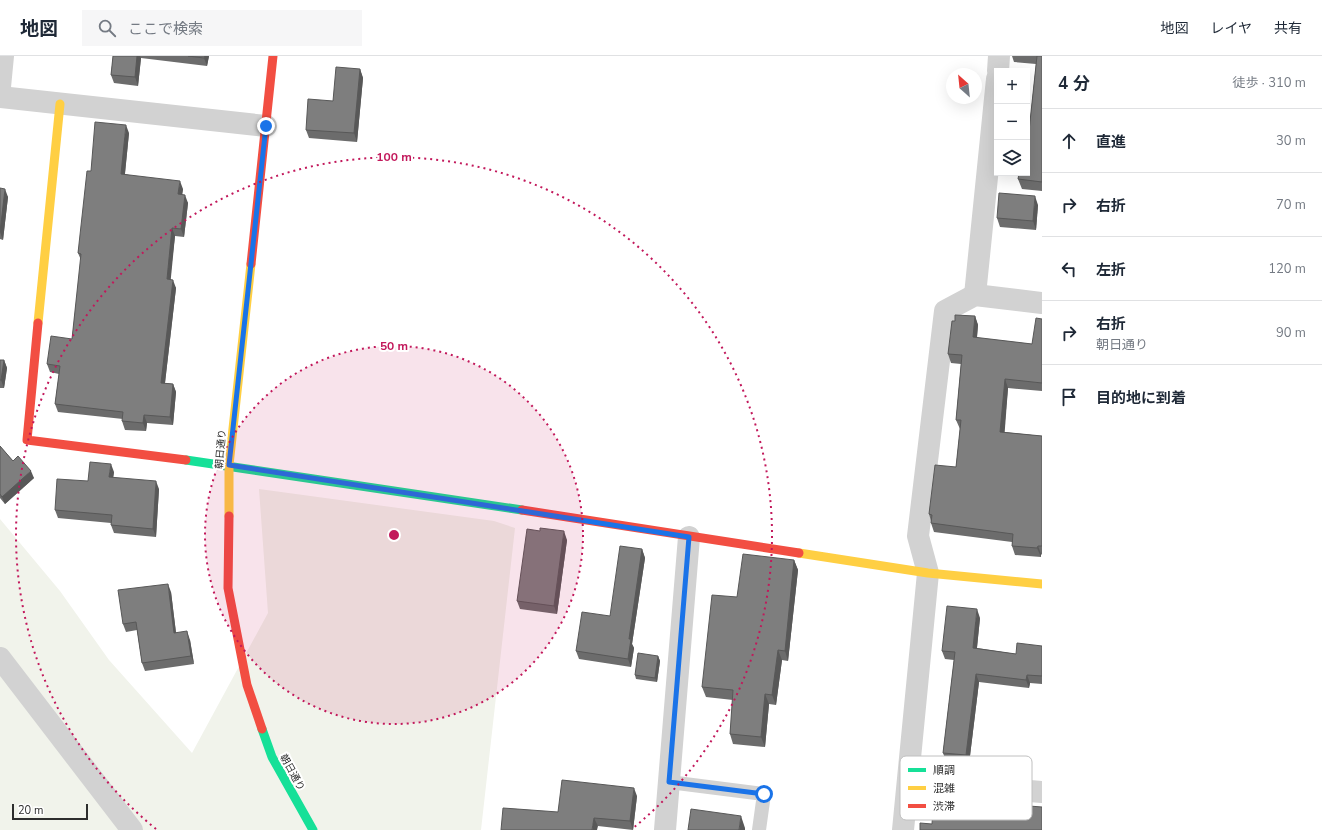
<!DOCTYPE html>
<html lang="ja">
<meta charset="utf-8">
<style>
:root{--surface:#fff;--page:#f6f6f7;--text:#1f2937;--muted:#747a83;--line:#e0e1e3}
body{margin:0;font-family:"Nunito Sans","Noto Sans JP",sans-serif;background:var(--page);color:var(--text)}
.controls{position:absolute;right:12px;top:12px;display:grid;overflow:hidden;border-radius:0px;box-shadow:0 4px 16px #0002}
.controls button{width:36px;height:36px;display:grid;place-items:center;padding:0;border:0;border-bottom:1px solid var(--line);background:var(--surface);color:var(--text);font:20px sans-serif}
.compass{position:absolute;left:946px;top:12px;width:36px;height:36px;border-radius:50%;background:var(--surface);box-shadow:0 4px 16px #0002;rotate:333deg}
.scale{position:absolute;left:12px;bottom:10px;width:76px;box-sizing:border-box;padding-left:4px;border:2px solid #2d2d2d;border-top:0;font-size:11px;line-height:14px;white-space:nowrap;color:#2d2d2d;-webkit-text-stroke:3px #fff;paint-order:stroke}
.stop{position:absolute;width:12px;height:12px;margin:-9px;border:3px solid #1a73e8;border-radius:50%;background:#fff}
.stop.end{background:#1a73e8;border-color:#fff;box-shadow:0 1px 4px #0008}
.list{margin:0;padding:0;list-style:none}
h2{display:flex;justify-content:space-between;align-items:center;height:52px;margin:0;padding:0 16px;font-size:17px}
h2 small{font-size:13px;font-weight:400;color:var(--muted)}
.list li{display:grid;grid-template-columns:26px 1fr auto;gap:12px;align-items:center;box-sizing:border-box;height:64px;padding:0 16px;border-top:1px solid var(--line)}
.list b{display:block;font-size:15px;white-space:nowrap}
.list p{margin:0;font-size:13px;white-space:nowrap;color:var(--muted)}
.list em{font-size:13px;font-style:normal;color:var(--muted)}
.icon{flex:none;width:22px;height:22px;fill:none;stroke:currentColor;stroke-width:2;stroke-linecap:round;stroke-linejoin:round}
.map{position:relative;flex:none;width:1042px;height:774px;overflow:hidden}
header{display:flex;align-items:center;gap:24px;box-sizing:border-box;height:56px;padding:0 20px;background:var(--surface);border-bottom:1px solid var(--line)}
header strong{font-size:19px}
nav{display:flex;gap:22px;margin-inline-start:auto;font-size:14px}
.search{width:280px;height:36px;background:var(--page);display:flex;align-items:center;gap:10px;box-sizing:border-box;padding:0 14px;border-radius:0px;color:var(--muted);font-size:15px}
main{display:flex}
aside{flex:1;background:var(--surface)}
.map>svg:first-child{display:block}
</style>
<header>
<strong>地図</strong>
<div class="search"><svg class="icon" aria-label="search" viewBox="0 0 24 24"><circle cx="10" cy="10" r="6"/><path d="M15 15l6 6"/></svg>ここで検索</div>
<nav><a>地図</a><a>レイヤ</a><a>共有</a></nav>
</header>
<main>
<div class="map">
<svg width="1042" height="774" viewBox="0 0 1042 774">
<rect width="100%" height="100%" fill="#fff"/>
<path fill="#f1f3eb" d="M259,433L494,465L515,472L481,774H0V463L60,535L109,604L192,697L268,557Z"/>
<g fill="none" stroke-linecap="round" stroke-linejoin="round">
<path stroke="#d2d2d2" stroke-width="14" d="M669,726L764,738L759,774"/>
<g stroke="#d2d2d2" stroke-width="22">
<path d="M998,15L999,0"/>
<path d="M0,31L3,0"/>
<path d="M0,41L266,70"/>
<path d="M975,239L997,23"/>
<path d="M0,602L132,774"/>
<path d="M908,725L1042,736"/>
<path d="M665,774L689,481"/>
<path d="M903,774L928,517L918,480L945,255L975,239L1042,247"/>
</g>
<g stroke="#16e098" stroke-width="9">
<path d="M186,404L522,454"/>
<path d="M262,673L272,701L313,774"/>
</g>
<g stroke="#ffcf43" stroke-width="9">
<path d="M38,267L60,48"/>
<path d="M229,460V409L251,208"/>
<path d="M799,497L928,517L1042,528"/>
</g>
<g stroke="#f24e42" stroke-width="9">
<path d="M251,208L273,0"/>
<path d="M38,267L27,384L186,404"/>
<path d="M522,454L799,497"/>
<path d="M229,460L228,532L247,629L262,673"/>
</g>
</g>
<g fill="#6c6c6c">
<path d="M113,0H209L207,10L141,2L138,30L114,27L111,19Z"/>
<path d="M1012,0H1042V135L1022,133L1018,123L1029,75L1036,8L1014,6Z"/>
<path d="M360,13L363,22L357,86L309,82L306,74L333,45Z"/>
<path d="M129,77L125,118L183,133L182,139L188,147L184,181L175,180L170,223L176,232L165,327L173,328L176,336L173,369L147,367L146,375L125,374L122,365L123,363L58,356L55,348L59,318L50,316L47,308L72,283L81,204L78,197L91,115Z"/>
<path d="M0,132L8,141L3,184L0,183V185Z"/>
<path d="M1038,149L1036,174L1000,171L997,162Z"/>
<path d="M975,260L978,269L977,282L1032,288L1042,263V335L1008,332L1004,376L1042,380V499L1041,498V501L1015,499L1012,490V486L934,476L931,467V465L929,458L956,411L960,373L956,364L961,308L951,307L948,298L955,265Z"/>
<path d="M0,304H4L7,312L4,332H0Z"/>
<path d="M0,390L13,405L34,422L5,448L0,442Z"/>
<path d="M114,416L113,422L159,433L156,481L114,477L111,469V467L58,462L55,454L88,425Z"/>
<path d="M540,475L567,484L557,558L520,553L517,545Z"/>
<path d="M642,493L645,502L632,588L634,592L631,611L579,603L576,595L610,560Z"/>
<path d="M794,504L798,514L788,605L782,604L776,649L769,648L765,691L733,688L730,678L733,644L706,641L702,631L737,541Z"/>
<path d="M171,536L176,577L190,584L194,608L145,615L142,607L137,574L126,576L123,568Z"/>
<path d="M980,562L977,592L1016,598L1042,590V628L1030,627L1029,632L979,626L969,708L946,705L943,697L954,604L945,603L942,595Z"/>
<path d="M658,600L660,605L657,626L636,623L635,619Z"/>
<path d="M637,740L633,774L598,770L558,756Z"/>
</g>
<g fill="#585858">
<path d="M137,0H140L141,2L138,30L135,21Z"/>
<path d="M205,0H209L207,10L204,2Z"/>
<path d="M360,13L363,22L357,86L354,77Z"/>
<path d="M126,69L129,77L124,126L121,118Z"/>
<path d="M180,125L183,133L181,146L178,138Z"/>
<path d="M5,133L8,141L3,184L0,176Z"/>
<path d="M185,139L188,147L184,181L181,173Z"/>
<path d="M1035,140L1038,149L1036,174L1033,165Z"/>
<path d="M172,172L175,180L170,231L167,223Z"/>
<path d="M173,224L176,232L164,335L161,327Z"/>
<path d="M975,260L978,269L976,290L973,281Z"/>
<path d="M4,304L7,312L4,332L1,324Z"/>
<path d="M1005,323L1008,332L1004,385L1000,376Z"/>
<path d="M173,328L176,336L173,369L170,361Z"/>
<path d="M144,359L147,367L146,375L143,367Z"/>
<path d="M111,408L114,416L112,429L109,421Z"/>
<path d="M31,415L34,422L5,448L2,441Z"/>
<path d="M156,425L159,433L156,481L153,473Z"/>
<path d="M564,475L567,484L557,558L554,550Z"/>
<path d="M1038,490L1041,498V501L1037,492Z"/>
<path d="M642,493L645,502L632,588L634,592L631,611L628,603L629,583Z"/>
<path d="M794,504L798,514L788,605L785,595Z"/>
<path d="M168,528L171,536L177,585L174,577Z"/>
<path d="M977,553L980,562L976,600L973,592Z"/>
<path d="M187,575L190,584L194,608L191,600Z"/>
<path d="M778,594L782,604L776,649L772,639Z"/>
<path d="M658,600L660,605L657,626L655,622Z"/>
<path d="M976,618L979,626L969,708L966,699Z"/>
<path d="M1027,619L1030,627L1029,632L1026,624Z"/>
<path d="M765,638L769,648L765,691L761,681Z"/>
<path d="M634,732L637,740L633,774L630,765Z"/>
<path d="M964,740L967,748L963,745Z"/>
<path d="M741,760L745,772V774H739Z"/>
<path d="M594,762L598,770L597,774H592Z"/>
</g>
<g fill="#7e7e7e" stroke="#585858">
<path d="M113,0H137L135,21L111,19Z"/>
<path d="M188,0H205L204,2Z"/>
<path d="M1037,0H1042V126L1018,123L1019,117H1027V75H1029Z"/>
<path d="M336,11L360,13L354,77L306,74L308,43L333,45Z"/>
<path d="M95,66L126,69L121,118L180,125L178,138L185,139L181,173L172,172L167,223L173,224L161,327L173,328L170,361L144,359L143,367L122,365L123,356L55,348L60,310L47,308L51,280L72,283L81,198L78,197L87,115H91Z"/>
<path d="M0,132L5,133L0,176Z"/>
<path d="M999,137L1035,140L1033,165L997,162Z"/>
<path d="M955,259L975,260L973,281L1032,288L1036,262L1042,263V327L1005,323L1000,376L1042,380V490H1038L1037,492L1012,490L1013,478L931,467L932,459L929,458L935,409L956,411L961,364H956L962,299L948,298L952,265H955Z"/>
<path d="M0,304H4L1,324H0Z"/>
<path d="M0,390L13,405L18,400L31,415L2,441L0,438Z"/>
<path d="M90,406L111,408L109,421L156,425L153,473L111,469L112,459L55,454L57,423L88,425Z"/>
<path d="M540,472L564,475L554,550L517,545L527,473L540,475Z"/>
<path d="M620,490L642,493L629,583H631L628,603L576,595L582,556L610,560Z"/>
<path d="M743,498L794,504L785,595L778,594L772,639L765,638L761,681L730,678L733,634L702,631L712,539L737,541Z"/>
<path d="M168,528L174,577L187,575L191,600L142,607L136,566L123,568L118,534Z"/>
<path d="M947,550L977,553L973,592L1016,598L1017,587L1042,590V620L1027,619L1026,624L976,618L966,699L943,697L955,596L942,595Z"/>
<path d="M638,597L658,600L655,622L635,619Z"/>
<path d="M562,724L634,732L630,765L594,762L592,774H501L503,752L558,756Z"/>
<path d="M934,737L964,740L963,745L1042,751V774H920V767L932,768Z"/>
<path d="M691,753L741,760L739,774H688Z"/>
</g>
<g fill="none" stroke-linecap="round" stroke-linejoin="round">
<path stroke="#1a73e8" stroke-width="5" d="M266,70L229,409L689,481L669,726L764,738"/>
</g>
<circle cx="394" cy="479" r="189" fill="#c2185b" fill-opacity=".12"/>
<g fill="none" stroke="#c2185b" stroke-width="2" stroke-dasharray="2 4">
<circle cx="394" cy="479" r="189"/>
<path d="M156 773A378 378 0 1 1 632 773"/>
</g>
<g text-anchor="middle" stroke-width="4" stroke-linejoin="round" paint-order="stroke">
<g font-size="10" fill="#2d2d2d" stroke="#fff">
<text transform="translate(220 393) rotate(-85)" y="4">朝日通り</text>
<text transform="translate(293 716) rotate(61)" y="4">朝日通り</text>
</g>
</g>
<rect x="900" y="700" width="132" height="64" rx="6" fill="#fff" stroke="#c0c0c0" stroke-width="1"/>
<rect x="908" y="712" width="18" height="4" fill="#16e098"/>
<rect x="908" y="730" width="18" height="4" fill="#ffcf43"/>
<rect x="908" y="748" width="18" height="4" fill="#f24e42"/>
<g font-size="11" fill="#2d2d2d">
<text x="933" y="718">順調</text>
<text x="933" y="736">混雑</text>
<text x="933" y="754">渋滞</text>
</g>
<circle cx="394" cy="479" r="6" fill="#c2185b" stroke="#fff" stroke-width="2"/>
<g font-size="12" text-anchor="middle" font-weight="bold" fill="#c2185b" stroke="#fff" stroke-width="4" stroke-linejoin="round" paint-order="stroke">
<text x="394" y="105">100 m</text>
<text x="394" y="294">50 m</text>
</g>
</svg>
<div class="controls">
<button>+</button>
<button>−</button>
<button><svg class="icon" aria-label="layers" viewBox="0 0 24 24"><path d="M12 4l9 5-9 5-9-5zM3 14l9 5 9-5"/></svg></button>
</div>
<svg class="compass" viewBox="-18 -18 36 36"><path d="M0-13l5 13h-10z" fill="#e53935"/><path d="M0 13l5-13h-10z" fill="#747a83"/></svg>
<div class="scale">20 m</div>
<div class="stop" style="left:764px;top:738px"></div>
<div class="stop end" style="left:266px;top:70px"></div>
</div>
<aside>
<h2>4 分<small>徒歩 · 310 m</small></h2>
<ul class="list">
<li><svg class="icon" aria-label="ahead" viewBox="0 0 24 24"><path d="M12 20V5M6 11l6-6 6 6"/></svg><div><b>直進</b></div><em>30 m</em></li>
<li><svg class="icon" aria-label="right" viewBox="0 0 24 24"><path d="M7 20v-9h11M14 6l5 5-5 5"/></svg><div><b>右折</b></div><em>70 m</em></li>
<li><svg class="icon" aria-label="left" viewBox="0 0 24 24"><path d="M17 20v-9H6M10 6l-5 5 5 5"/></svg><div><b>左折</b></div><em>120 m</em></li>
<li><svg class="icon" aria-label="right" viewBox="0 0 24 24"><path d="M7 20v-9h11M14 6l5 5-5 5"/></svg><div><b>右折</b><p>朝日通り</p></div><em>90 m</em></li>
<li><svg class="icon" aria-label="arrive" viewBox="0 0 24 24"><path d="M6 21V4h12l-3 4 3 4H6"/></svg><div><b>目的地に到着</b></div></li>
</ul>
</aside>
</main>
